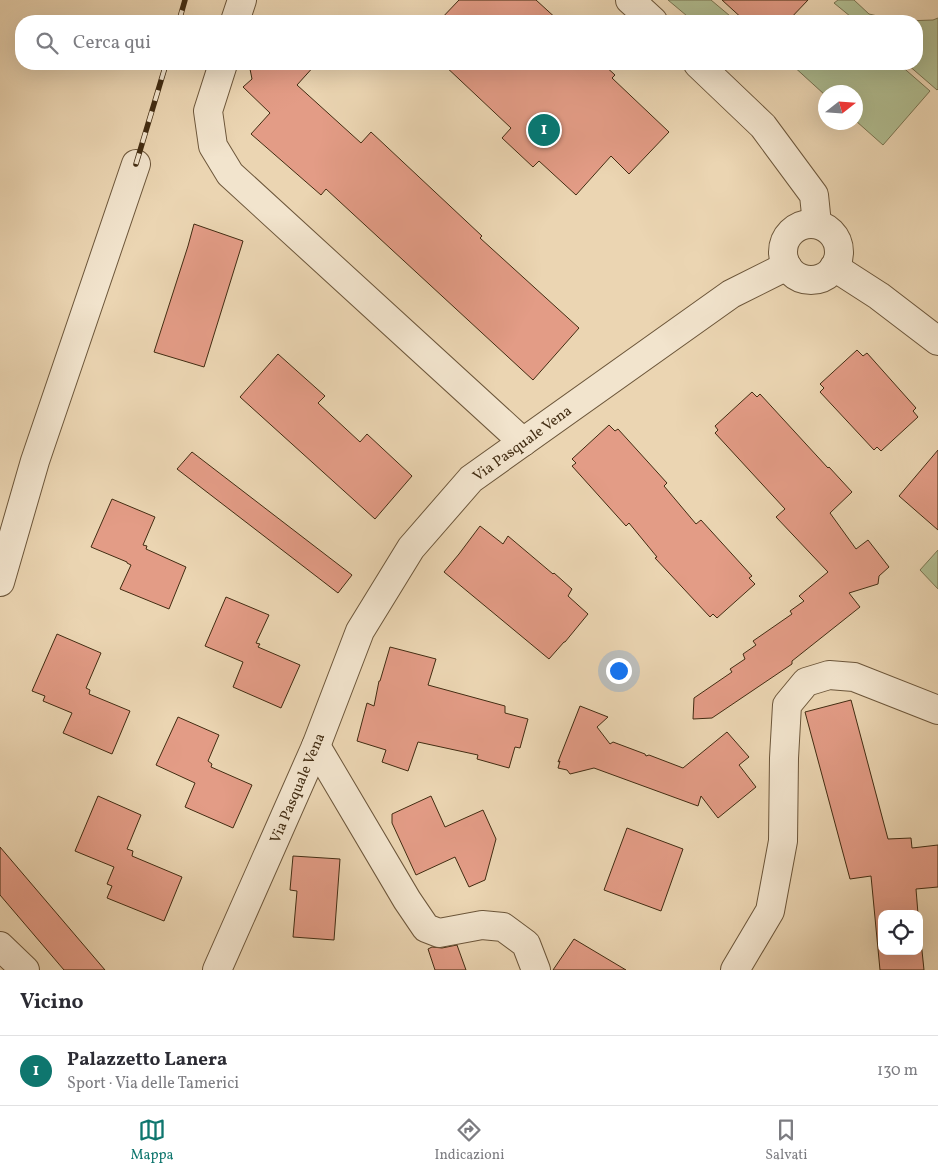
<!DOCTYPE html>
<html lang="it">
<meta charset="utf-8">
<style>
:root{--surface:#fff;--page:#f7f7f7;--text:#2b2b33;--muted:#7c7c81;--line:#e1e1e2;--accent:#0f766e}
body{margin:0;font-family:Vollkorn,serif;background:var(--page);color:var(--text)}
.controls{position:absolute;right:15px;bottom:15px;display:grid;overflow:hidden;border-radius:10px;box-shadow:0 5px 20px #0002}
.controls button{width:45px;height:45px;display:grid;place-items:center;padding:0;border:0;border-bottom:1px solid var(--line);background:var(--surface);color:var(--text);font:25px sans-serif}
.compass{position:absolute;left:818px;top:85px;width:45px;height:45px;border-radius:50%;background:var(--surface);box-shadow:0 5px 20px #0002;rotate:73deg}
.you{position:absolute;left:618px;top:670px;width:18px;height:18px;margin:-12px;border:4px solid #fff;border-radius:50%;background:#1a73e8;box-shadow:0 0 0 8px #1a73e833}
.badge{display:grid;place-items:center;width:32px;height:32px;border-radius:50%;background:var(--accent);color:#fff;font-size:16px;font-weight:700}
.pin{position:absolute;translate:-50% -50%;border:2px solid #fff;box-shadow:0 1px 5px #0006}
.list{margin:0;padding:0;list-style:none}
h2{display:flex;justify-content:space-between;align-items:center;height:65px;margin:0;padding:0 20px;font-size:21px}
h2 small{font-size:16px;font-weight:400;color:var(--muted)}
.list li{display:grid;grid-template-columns:32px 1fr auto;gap:15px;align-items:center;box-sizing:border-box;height:70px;padding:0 20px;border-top:1px solid var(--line)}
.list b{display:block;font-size:19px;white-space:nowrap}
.list p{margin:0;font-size:16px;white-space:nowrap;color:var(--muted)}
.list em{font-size:16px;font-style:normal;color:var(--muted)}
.icon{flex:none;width:28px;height:28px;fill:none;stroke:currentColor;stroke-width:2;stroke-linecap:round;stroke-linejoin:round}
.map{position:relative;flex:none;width:938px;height:970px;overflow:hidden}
.search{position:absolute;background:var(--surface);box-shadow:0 5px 20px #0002;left:15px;right:15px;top:15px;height:55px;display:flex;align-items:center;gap:12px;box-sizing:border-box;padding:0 18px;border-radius:20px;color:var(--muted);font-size:19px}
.sheet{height:135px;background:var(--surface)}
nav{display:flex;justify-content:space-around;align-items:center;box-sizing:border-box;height:70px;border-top:1px solid var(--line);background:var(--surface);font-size:14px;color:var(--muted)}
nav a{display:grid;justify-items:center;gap:2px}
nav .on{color:var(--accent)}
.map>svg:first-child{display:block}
</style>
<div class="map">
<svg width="938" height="970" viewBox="0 0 938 970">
<rect width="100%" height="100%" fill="#ebd5b2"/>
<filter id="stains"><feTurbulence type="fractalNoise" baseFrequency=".004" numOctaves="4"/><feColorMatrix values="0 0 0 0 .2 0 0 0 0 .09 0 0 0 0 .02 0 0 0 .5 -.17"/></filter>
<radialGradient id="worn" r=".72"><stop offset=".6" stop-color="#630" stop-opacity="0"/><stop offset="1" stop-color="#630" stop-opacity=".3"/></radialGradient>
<g fill="#b1be92" stroke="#7a7552">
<path d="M668,0H711L736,21H693Z"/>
<path d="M838,0H854L869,14L899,21H856L834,3Z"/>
<path d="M938,18V89L937,90L907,64H917V21H905L933,20Z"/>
<path d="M791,64H899L930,91L883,145L856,121V92H826L825,95Z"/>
<path d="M938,550V589L920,570Z"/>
</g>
<g fill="#e39c86" stroke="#422c12">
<path d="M459,0H536L559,21H439Z"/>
<path d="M722,0H808L788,21H745Z"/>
<path d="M249,64H316L297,85L361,143L371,132L482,236L480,238L579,328L533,380L326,189L321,195L251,134L270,113L243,87L252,79Z"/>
<path d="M443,64H603L615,75L612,78L669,132L629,174L611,156L576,195L539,161L533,167L502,138L511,128Z"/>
<path d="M194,224L243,241L204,367L154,352L188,246Z"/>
<path d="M857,350L863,356L867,353L916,408L913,411L918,417L881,451L877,447L874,450L820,392L824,388L820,384Z"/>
<path d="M278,354L325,396L318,403L360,442L367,434L412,476L375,519L240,397Z"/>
<path d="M752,392L757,397L760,394L828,468L829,467L852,492L830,513L856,549L868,540L889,567L879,576L878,584L849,593L860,607L792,661V664L712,718L693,719L694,698L732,672L730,669L745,659L743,654L756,645L753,641L792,614L790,611L804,601L799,596L828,572L776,517L785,509L715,433L718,430L715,426Z"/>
<path d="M609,425L615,431L618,429L667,483L664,486L696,524L701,520L752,576L749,578L755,584L717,618L713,614L710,617L655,558L657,557L629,523L626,526L572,466L576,463L572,459Z"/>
<path d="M938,450V530L899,496Z"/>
<path d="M192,452L352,575L338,593L177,469Z"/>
<path d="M112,499L155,517L143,545L147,546L146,549L186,567L169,609L120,589L131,565L127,563V562L91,547Z"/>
<path d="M480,526L503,544L508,536L553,574L554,573L572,589L568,596L588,614L565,642H564L549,659L444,572L459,554Z"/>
<path d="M226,597L269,615L256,643L260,644L258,647L300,665L281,708L233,687L243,662L205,646Z"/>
<path d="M57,634L101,653L86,688L90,690L89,694L130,711L112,754L63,733L72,713L43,701L45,696L32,691Z"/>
<path d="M390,647L436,659L428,685L505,706V713L528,719L520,748L515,747L509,768L477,759L478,755L418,742L408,771L382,762L386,750L357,741L367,703L374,706L379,681H380Z"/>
<path d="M851,700L888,839L911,838L912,848L938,845V887L916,889L918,914H882V951H919V922L924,970H880L871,876L850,879L805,712Z"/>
<path d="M580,706L608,717L597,727L610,744L613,742L645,754L646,756L649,755L683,768L727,732L749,757L739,765L756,787L718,818L701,796L698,806L594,768L570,774L567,770L558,768L560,761L558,762Z"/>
<path d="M178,717L219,735L208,761L212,764L211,767L252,785L233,828L185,807L195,783L156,765Z"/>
<path d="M98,796L141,815L127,849L133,851L132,856L182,877L164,921L107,898L112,886L107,884L114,867L75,851Z"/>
<path d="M431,796L445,827L483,810L496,839L485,880L469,887L455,857L416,875L392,823V814Z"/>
<path d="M627,828L683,849L661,911L604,890Z"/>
<path d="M0,847L105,970H64L0,895Z"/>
<path d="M293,856L340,859L334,940L293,937L297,891L290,890Z"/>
<path d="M574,939L626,970H553Z"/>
<path d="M457,945L466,970H435L428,949L432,947L442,948Z"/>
</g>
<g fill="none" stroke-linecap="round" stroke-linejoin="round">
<defs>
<g id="minor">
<path d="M630,0L653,21"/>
<path d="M235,21L242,0"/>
<path d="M223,64L208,111L213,146L230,174L523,442"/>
<path d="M698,64L763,126L814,195L817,224"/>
<circle cx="811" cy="252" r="28"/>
<path d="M834,267L879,296L938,341"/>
<path d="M0,582L35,461L136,164"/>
<path d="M316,746L407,900L426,928L439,933L482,925L503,927L526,944L536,970"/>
<path d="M0,946L25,970"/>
<path d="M217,970L316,746L360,631L411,548L471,479L731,294L787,266"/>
<path d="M735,970L770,911L783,841L784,758L787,705L806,682L829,675L854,677L938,710"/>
</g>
</defs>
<use href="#minor" stroke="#6c563a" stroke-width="30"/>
<use href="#minor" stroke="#f2e4cd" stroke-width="28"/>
<defs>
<g id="rail">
<path d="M179,21L185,0"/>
<path d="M136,164L166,64"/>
</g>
</defs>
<use href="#rail" stroke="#422c12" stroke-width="5.5"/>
<use href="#rail" stroke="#f2e4cd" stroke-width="4" stroke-dasharray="11" stroke-linecap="butt"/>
</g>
<g text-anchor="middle" stroke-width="4" stroke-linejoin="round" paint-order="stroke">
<g font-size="15" fill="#422c12" stroke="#f2e4cd">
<text transform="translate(522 443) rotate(-36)" y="5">Via Pasquale Vena</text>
<text transform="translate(297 788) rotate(-67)" y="5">Via Pasquale Vena</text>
</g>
</g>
<rect width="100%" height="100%" filter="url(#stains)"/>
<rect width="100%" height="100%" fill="url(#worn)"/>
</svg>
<div class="controls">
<button><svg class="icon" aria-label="locate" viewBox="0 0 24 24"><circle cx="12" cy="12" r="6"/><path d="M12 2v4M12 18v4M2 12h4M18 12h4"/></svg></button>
</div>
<svg class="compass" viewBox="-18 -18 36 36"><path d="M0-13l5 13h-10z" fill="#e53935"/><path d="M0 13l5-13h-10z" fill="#7c7c81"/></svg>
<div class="you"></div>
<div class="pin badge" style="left:544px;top:130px">1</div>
<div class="search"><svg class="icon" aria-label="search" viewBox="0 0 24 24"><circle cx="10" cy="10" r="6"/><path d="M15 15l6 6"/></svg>Cerca qui</div>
</div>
<section class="sheet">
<h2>Vicino<small></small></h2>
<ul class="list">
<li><span class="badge">1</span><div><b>Palazzetto Lanera</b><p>Sport · Via delle Tamerici</p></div><em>130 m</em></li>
</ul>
</section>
<nav>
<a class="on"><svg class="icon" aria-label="map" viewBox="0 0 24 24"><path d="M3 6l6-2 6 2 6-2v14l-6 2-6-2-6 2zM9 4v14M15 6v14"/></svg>Mappa</a>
<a><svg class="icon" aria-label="directions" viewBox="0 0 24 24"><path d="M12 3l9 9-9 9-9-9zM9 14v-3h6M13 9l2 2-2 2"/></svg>Indicazioni</a>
<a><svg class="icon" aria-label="saved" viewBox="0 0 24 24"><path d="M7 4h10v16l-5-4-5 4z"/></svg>Salvati</a>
</nav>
